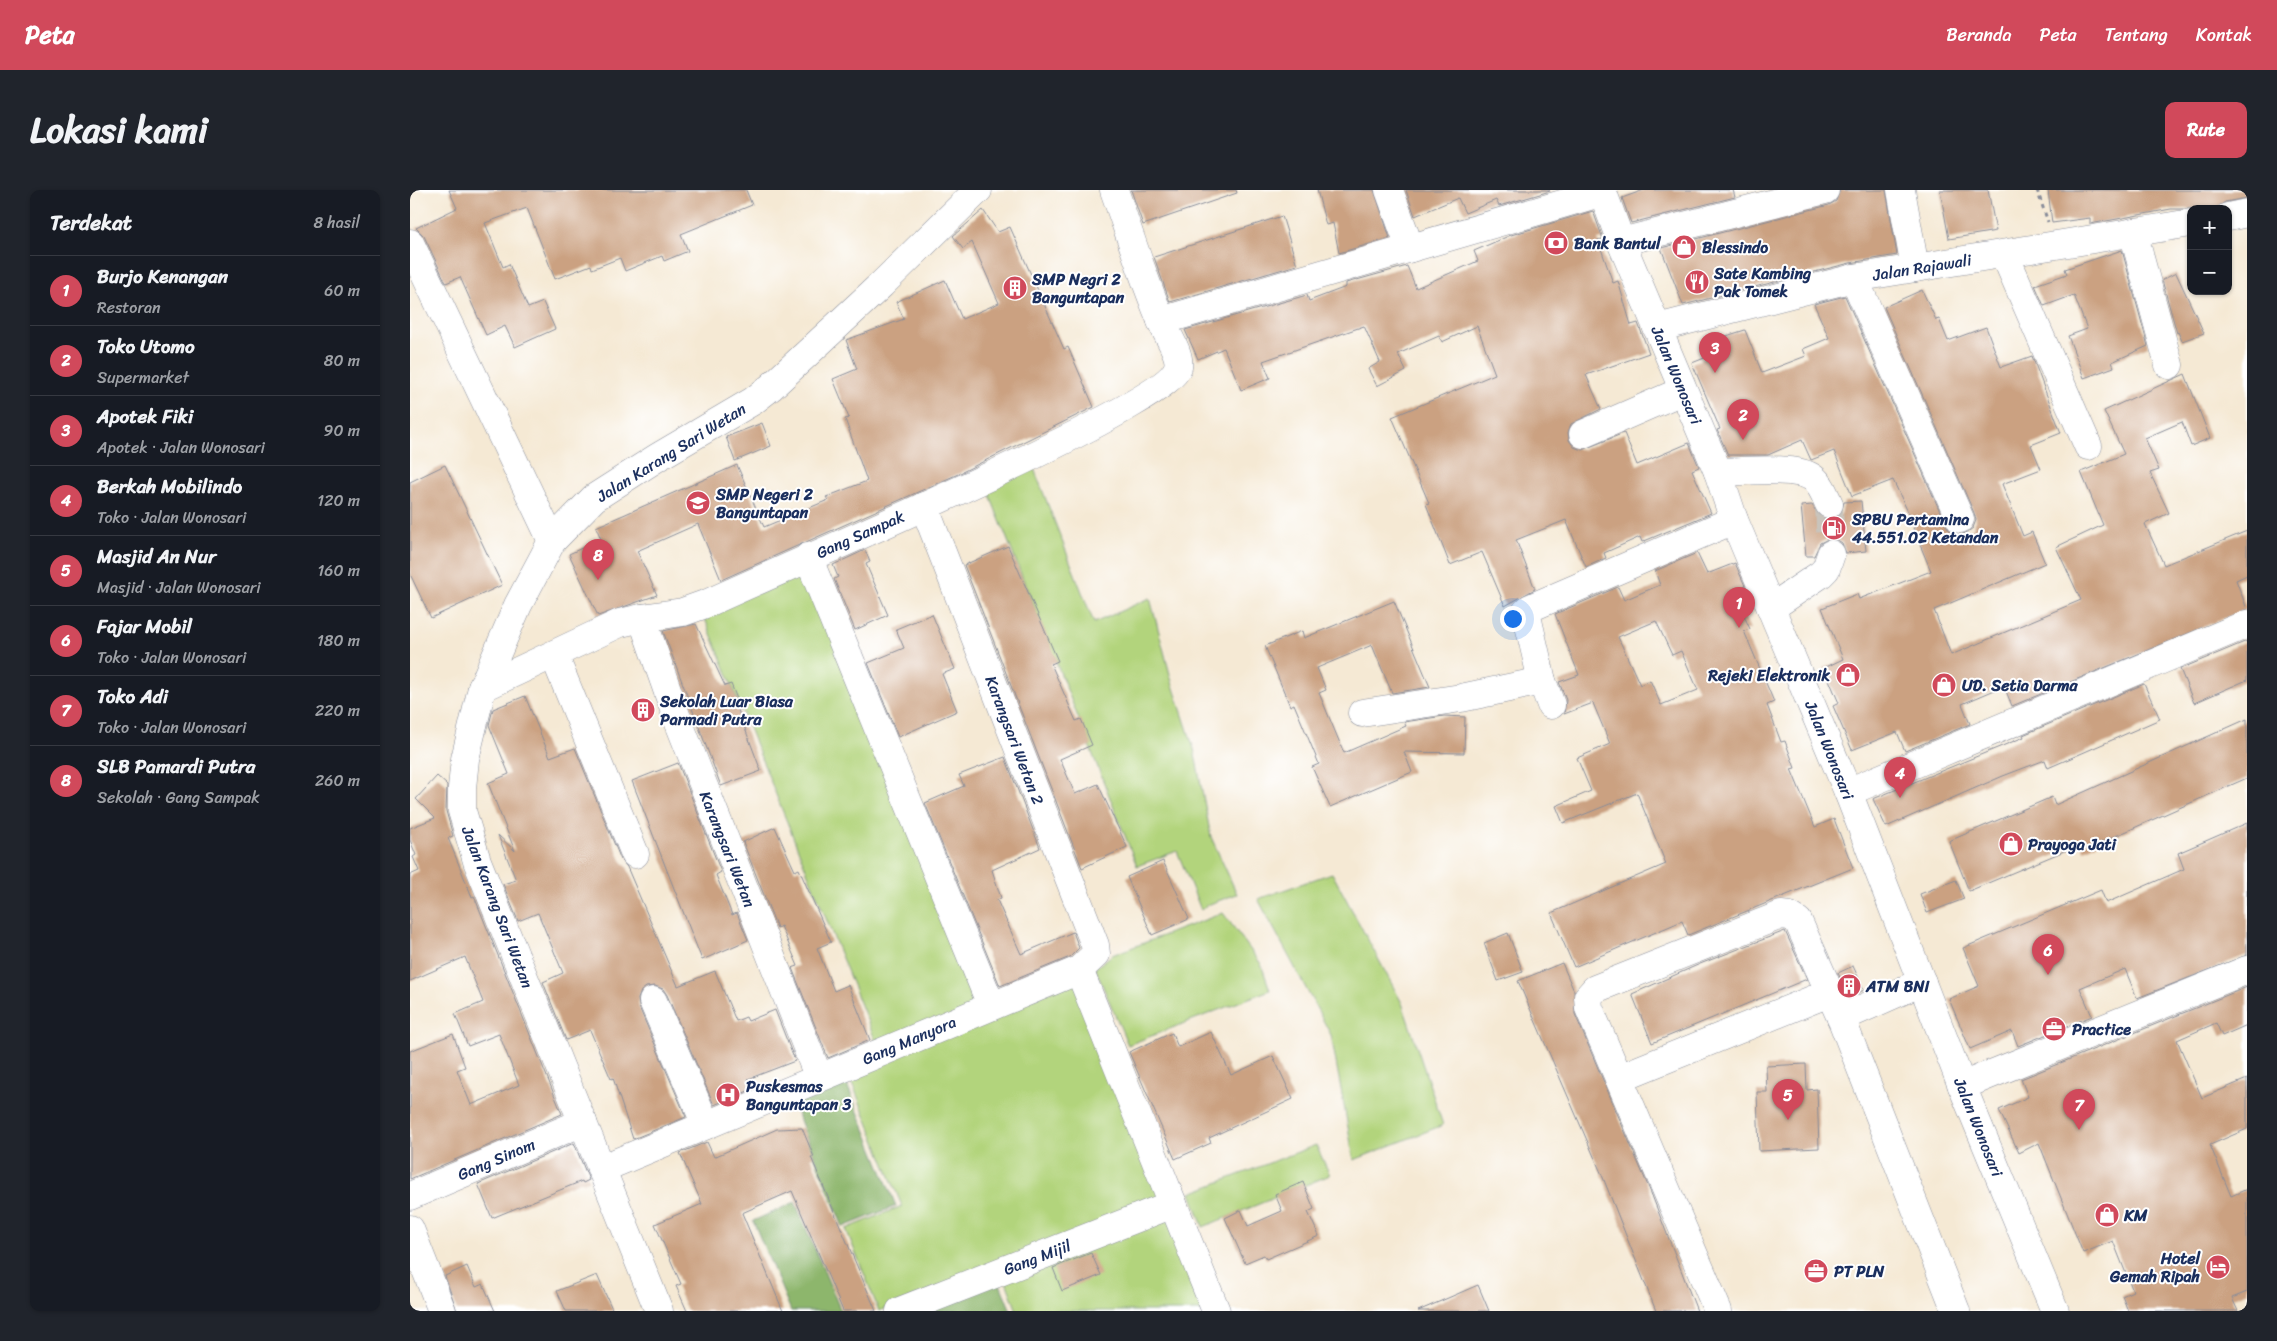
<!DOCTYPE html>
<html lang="id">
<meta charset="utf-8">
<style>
:root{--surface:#171b24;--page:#20242c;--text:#f1f3f6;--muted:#9ea1a6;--line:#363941;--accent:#d1495b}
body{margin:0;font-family:Sriracha,sans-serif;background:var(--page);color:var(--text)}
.controls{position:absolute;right:15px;top:15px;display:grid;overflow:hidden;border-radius:10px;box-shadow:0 1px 4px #0004}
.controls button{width:45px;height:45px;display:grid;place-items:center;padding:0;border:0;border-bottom:1px solid var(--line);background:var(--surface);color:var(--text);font:25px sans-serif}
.you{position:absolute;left:1102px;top:428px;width:18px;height:18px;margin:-12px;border:4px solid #fff;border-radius:50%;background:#1a73e8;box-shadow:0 0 0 8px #1a73e833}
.badge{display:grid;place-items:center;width:32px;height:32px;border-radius:50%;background:var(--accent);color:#fff;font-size:16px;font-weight:700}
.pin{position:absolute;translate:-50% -41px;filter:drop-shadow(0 1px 2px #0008)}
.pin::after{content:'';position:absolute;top:26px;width:18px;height:15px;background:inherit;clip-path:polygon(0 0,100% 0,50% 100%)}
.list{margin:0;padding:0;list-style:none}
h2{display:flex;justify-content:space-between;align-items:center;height:65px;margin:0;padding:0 20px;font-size:21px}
h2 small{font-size:16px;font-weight:400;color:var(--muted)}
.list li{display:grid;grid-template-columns:32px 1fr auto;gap:15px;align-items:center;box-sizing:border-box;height:70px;padding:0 20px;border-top:1px solid var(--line)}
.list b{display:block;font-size:19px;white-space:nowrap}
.list p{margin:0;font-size:16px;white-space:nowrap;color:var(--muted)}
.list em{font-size:16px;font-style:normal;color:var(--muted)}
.map{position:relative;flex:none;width:1837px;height:1121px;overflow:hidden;border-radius:10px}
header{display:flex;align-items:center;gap:30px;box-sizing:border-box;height:70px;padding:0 25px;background:var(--accent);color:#fff}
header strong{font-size:24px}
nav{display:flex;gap:28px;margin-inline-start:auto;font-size:18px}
.intro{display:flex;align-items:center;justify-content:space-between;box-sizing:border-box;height:120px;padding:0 30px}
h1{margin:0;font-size:35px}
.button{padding:12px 22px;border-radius:10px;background:var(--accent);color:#fff;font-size:18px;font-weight:700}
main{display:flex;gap:30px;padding:0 30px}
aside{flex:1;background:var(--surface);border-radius:10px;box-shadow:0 1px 4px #0004}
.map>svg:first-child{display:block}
</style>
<header>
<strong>Peta</strong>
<nav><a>Beranda</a><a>Peta</a><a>Tentang</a><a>Kontak</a></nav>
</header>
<div class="intro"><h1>Lokasi kami</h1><a class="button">Rute</a></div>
<main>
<aside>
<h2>Terdekat<small>8 hasil</small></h2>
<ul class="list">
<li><span class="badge">1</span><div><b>Burjo Kenangan</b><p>Restoran</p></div><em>60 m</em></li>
<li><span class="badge">2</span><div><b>Toko Utomo</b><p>Supermarket</p></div><em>80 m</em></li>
<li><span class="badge">3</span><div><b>Apotek Fiki</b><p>Apotek · Jalan Wonosari</p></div><em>90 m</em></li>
<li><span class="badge">4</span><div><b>Berkah Mobilindo</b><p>Toko · Jalan Wonosari</p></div><em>120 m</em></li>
<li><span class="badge">5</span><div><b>Masjid An Nur</b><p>Masjid · Jalan Wonosari</p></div><em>160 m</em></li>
<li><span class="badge">6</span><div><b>Fajar Mobil</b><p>Toko · Jalan Wonosari</p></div><em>180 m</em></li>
<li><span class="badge">7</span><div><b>Toko Adi</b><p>Toko · Jalan Wonosari</p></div><em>220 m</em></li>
<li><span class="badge">8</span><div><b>SLB Pamardi Putra</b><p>Sekolah · Gang Sampak</p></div><em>260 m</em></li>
</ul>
</aside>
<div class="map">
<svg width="1837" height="1121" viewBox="0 0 1837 1121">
<rect width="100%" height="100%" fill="#fff"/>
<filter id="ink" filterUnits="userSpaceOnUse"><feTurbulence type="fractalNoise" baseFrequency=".02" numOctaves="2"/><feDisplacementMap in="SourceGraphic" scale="10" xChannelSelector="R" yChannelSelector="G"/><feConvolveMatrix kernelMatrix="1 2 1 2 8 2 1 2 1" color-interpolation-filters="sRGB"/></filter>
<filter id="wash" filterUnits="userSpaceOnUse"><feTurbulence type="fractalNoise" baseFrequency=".0096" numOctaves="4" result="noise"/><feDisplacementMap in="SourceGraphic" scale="20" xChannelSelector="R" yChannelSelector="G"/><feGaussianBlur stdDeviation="1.12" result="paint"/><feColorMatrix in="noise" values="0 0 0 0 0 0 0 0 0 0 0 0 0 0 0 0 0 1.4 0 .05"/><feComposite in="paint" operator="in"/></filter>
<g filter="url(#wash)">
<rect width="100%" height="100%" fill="#f5e9d4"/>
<g fill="#b2d47c" stroke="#66826d">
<path d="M621,271L684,433L740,408L762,492L784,559L801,647L827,704L797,715L791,720L767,661L727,676L575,293Z"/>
<path d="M402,380L577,813L468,857L293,424Z"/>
<path d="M922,683L992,813L1033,935L944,970L921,845L848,709Z"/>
<path d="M813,723L851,774L860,800L718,855L685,778L702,765Z"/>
<path d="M666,791L753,1007L469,1121L436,1039L492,1016L438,883Z"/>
<path d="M906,955L920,985L793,1037L781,1003Z"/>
<path d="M761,1020L801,1121H607L594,1086Z"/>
</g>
<g fill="#8db66c" stroke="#547265">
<path d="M432,882L486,1016L433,1037L379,903Z"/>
<path d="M385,1012L431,1121H381L343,1031Z"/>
<path d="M588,1089L601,1121H509Z"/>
</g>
<g id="blocks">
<g fill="#cba181" fill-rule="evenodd">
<path d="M39,0H336L342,15L271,44L278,61L254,71L252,66L215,81L210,68L182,79L181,75L145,89L117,18L75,33L93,77L99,74L118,118L133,112L145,139L105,157L95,136L76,145L50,87L36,93L14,46L6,38L47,18Z"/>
<path d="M721,0H826L827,3L733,35Z"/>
<path d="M907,0H964L980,48L929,63L923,33L916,35Z"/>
<path d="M996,0H1139L1140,1L1089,16L1086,10L1055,23L1048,8L1005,26Z"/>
<path d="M1234,0H1323L1325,7L1221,33L1212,8Z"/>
<path d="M1430,0H1476L1487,65L1440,73L1273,115L1251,58L1419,15L1426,11Z"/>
<path d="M1530,0H1578L1586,41L1539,49Z"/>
<path d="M1638,0H1837V8L1815,12L1805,19H1761L1680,34V28L1642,33Z"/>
<path d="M573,20L588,42L600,37L654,159L658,157L684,217L546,285L311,390L288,334L227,361L247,405L188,426L159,364L191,349L186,337L327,275L354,337L418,310L416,307L457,291L435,229L439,228L423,189L447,179L436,150L494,129L486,112L535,90L552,129L589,113L562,52L553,59L543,46Z"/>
<path d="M1183,21L1193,49L1188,50L1203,93L1208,91L1221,135L1228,133L1239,163L1176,185L1191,219L1161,234L1158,242L1159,250L1164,257L1172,260L1214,243L1227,275L1279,253L1289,277L1282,280L1301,323L1232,352L1230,347L1194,363L1196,368L1176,377L1156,330L1106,350L1125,399L1095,416L1072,362L1040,375L1016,314L1019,313L982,227L1085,184L1067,136L1032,152L1029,146L988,164L996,181L967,196L958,179L970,172L954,136L853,171L860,188L831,200L814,158L788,169L775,140L897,105L899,111L936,97V93L997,76L1006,98L1068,71L1064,61L1101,45Z"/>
<path d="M872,26L887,75L760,112L744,67Z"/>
<path d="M1712,60L1738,156L1702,172L1704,177L1674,188L1658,146L1677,139L1664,105L1634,116L1625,95L1657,84L1655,79Z"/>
<path d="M1766,83L1794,143L1772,151L1768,142L1767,143L1752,90Z"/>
<path d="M1512,100L1526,130L1529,129L1538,151L1576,137L1591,177L1622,166L1651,243L1621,255L1631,279L1592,294L1613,346L1622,342L1635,373L1524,420L1541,465L1671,410L1646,357L1693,335L1671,282L1714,264L1694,221L1775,184L1800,248L1781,256L1772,232L1735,248L1749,280L1740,283L1759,323L1735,334L1754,375L1837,341V385L1826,390L1837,419L1602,516L1594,496L1552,514L1560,534L1495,561L1487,542L1442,560L1423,516L1429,513L1414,478L1433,469L1412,418L1447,404L1449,409L1521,381L1503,338L1505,337L1483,290L1442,306L1424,261L1401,270L1392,250L1358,265H1318L1307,240L1310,239L1282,173L1317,159L1313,147L1335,140L1352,183L1396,166L1393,159L1419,148L1404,114L1435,106L1536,335L1541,342L1549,345L1556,343L1563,338L1566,330L1564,323L1474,117Z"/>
<path d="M352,233L361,256L325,271L316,247Z"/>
<path d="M35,275L92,395L21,428L0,384V292Z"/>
<path d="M1451,311L1456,361L1436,363L1432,353L1426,349H1418L1410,353L1404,366H1396L1391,316L1402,315L1409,326L1418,330L1425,328L1431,324L1434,312Z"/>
<path d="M598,356L648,471L641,474L666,531L671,529L682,555L650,569L665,604L688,594L717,657L672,678L554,375Z"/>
<path d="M455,360L460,372L456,374L478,425L445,440L424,389L428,387L423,375Z"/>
<path d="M1287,363L1297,384L1325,373L1339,405L1327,410L1340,439L1334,441L1364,512L1357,515L1371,552L1375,551L1385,578L1381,579L1405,637L1424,629L1443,678L1278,745L1272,731L1164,777L1141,723L1256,674L1227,603L1153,633L1146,616L1181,601L1167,568L1200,554L1183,513L1154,524L1156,510L1149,492L1169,485L1145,424L1208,397L1214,410L1250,395L1245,381ZM1246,431L1262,465L1271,461L1288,500L1251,515L1240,490L1230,495L1208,447Z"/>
<path d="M984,411L1020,497L982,503L962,455L907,478L916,500L909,503L934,563L996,536L994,532L1034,526L1055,527L1054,563L994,562L1002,582L920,617L902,577L909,574L884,514L880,516L855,456L892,441L894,448Z"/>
<path d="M522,424L545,479L532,484L547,521L488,547L458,473L494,458L486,439Z"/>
<path d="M286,434L315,496L321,494L331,519L328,520L351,581L311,596L253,441Z"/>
<path d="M1837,451V490L1784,513L1770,479Z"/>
<path d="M1734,494L1750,529L1638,578L1635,570L1593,586L1476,637L1463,609L1614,547L1613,545Z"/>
<path d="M115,506L140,567L165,558L211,670L217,677L268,796L305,781L326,831L336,827L338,831L365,820L385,871L338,889L343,899L304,915L257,805L253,799L245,796L236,797L231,801L228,809L229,817L276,927L223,949L203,888L201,889L180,840L156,850L133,792L153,783L128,723L108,731L93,694L106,690L88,645L105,661L78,593L99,584L79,535L83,519Z"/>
<path d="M1837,529V588L1674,660L1671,654L1559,701L1539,651L1642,607L1645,615Z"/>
<path d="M595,567L630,658L582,680L591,708L587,710L611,764L663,742L669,758L660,767L590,796L515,613L554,596L549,585Z"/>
<path d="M268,573L311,682L306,685L322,725L327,723L338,750L292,770L222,591Z"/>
<path d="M27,586L37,595L36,621L43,646L38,648L62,707L64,706L152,924L0,989V861L43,844L55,877L47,880L61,915L109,895L89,844L58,856L45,824L73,812L55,767L0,791V685L9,681L3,667L6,665L0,650V638L25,628L6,609Z"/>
<path d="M1837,633V765L1727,808L1715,779L1670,798L1682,826L1608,856L1602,841L1560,859L1539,809L1569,796L1553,758L1691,700L1696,713L1774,679L1768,663Z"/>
<path d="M365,637L385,681L389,679L421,752L407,758L424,801L438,795L460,850L418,868L382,778L388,776L371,736L367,738L333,652Z"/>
<path d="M753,671L779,729L742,745L717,687Z"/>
<path d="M1546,690L1554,709L1517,723L1510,704Z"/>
<path d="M1375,741L1397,789L1242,853L1222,804L1290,774Z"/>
<path d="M1098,743L1113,782L1088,791L1074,753Z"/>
<path d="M1152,773L1164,801L1165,824L1241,1003L1287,1121H1246L1192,985L1108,791Z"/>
<path d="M1443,776L1454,800L1439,807L1428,783Z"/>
<path d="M1837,797V835L1812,846L1806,833L1767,850L1792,908L1837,889V939L1800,955L1821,1006L1837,999V1102L1822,1108L1828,1121H1718L1712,1106L1723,1101L1703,1051L1673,1063L1629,953L1609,963L1589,920L1618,907L1611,889Z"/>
<path d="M801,842L821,885L863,866L883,909L799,948L801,953L765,969L719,862L762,843L768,857Z"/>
<path d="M1396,874L1397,900L1407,899L1409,958L1349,961L1347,902H1357L1356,876Z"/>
<path d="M392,938L404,967H401L466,1121H433L382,1001L332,1023L373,1121H277L266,1096L271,1094L245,1034L292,1014L270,963L297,952L304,967L367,939Z"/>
<path d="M164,953L179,990L173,993L172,991L82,1028L68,994Z"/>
<path d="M893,992L904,1019L898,1022L909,1046L856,1069L854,1065L835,1073L815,1028L831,1020L838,1036L872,1021L865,1004Z"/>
<path d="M681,1063L691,1085L652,1101L643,1078Z"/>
<path d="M57,1076L66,1097L73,1094L85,1121H47L35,1086Z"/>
<path d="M187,1085L203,1121H156L147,1101Z"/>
<path d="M1068,1095L1079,1121H1008Z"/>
</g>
</g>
</g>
<g filter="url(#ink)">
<use href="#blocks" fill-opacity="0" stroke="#888c99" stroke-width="1"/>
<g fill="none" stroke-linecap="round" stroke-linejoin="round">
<path stroke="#c9c4bc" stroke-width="28" stroke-dasharray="28 14" stroke-linecap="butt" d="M1419,314L1421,364"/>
<defs>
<g id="minor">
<path d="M979,0L1000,58"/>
<path d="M1491,0L1505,78"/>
<path d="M1818,27L1837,23"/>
<path d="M1723,42L1759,175"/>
<path d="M1211,52L1415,0"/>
<path d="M0,53L142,351"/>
<path d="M1595,65L1678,256"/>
<path d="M1444,88L1550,329"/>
<path d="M751,131L1193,2"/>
<path d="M1247,138L1444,88L1781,33"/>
<path d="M1173,244L1272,201"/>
<path d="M1308,282C1331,282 1385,275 1403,288C1411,294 1415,305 1419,314"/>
<path d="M398,367L581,815"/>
<path d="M1361,418L1411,384L1416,379L1421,364"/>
<path d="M232,428L267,528L409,888"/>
<path d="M144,465L225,664"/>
<path d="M72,498L210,433L232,428L273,422L298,413C361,383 756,218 768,177C771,165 758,146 753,135C734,91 720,45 704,0"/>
<path d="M1141,515L1132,491L1116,422L1120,418L1324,330"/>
<path d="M952,523L1051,508L1132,491"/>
<path d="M1438,602L1837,434"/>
<path d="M669,780L806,1121"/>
<path d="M243,811L296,935"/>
<path d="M1431,828L1512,792"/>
<path d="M1209,888L1419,803"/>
<path d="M1552,896L1837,780"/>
<path d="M191,979L669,780L686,764L685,755L514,316"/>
<path d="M0,1006L173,932"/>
<path d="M0,1039L32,1121"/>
<path d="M249,1121L67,671L52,621V598L55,569L72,498L108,415L142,351L184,308L248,267L343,211L361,197L472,94L568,0"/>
<path d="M490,1121L763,1014"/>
<path d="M1308,1121L1179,818L1178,807L1185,799L1371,725L1380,726L1388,731L1431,828L1546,1121"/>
</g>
<path id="major" d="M1192,0L1211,52L1308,282L1324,330L1438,602L1552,896L1645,1121"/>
</defs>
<use href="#minor" stroke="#888c99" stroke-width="29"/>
<use href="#major" stroke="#888c99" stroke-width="29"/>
<path stroke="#888c99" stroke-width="3" stroke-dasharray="4 4" stroke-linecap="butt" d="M1627,0L1638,32"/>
<use href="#minor" stroke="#fff" stroke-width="28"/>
<use href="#major" stroke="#fff" stroke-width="28"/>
</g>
</g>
<defs>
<symbol id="bank-disc" viewBox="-11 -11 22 22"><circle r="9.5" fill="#d1495b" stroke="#fff"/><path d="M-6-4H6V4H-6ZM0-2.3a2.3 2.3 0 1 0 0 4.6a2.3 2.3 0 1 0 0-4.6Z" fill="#fff"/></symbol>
<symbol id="shop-disc" viewBox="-11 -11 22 22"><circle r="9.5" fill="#d1495b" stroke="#fff"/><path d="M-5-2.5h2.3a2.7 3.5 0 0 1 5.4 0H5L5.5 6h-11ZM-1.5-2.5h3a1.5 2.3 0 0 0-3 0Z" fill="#fff"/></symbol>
<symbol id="restaurant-disc" viewBox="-11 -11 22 22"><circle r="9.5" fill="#d1495b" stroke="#fff"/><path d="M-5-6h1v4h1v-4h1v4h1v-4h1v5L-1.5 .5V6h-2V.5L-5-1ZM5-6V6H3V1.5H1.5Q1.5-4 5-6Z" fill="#fff"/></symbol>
<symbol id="building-disc" viewBox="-11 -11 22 22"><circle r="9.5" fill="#d1495b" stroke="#fff"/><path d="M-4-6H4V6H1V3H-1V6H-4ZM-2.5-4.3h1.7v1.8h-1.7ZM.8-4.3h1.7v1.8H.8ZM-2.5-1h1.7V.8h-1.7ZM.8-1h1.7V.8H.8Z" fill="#fff"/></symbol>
<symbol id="school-disc" viewBox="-11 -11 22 22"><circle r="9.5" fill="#d1495b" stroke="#fff"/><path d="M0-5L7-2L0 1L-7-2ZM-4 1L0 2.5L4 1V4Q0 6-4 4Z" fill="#fff"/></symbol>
<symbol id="fuel-disc" viewBox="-11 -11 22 22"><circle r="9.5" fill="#d1495b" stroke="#fff"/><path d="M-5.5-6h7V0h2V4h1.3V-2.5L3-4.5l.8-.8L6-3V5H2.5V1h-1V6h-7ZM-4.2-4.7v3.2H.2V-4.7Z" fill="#fff"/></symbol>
<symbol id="office-disc" viewBox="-11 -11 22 22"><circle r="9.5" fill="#d1495b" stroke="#fff"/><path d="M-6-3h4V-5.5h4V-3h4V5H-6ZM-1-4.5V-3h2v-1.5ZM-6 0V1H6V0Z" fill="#fff"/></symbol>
<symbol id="hospital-disc" viewBox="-11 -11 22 22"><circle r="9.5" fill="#d1495b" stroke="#fff"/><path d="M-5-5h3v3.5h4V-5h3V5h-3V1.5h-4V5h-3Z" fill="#fff"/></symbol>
<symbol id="hotel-disc" viewBox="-11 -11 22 22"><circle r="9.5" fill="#d1495b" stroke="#fff"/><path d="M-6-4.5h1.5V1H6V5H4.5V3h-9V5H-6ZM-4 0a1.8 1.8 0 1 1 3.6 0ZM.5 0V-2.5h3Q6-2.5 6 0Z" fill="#fff"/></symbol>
</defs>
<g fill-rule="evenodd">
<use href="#bank-disc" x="1132" y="39" width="28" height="28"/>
<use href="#shop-disc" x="1260" y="43" width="28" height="28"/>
<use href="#restaurant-disc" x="1273" y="78" width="28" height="28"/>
<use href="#building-disc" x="591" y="84" width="28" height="28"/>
<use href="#school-disc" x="274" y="299" width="28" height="28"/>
<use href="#fuel-disc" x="1410" y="324" width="28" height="28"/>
<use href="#shop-disc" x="1424" y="471" width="28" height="28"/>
<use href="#shop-disc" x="1520" y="481" width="28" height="28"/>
<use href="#building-disc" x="219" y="506" width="28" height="28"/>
<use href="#shop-disc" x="1587" y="640" width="28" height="28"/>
<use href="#building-disc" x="1425" y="782" width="28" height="28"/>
<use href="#office-disc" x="1630" y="825" width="28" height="28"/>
<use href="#hospital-disc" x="304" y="891" width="28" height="28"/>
<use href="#shop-disc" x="1683" y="1011" width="28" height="28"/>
<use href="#hotel-disc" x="1794" y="1063" width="28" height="28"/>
<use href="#office-disc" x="1392" y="1067" width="28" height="28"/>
</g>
<g text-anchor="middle" stroke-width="4" stroke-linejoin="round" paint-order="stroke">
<g font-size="16" font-weight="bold" fill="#1b2f5e" stroke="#fff" text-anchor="start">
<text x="1164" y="59">Bank Bantul</text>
<text x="1292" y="63">Blessindo</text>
<text x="1304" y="89">Sate Kambing<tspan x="1304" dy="18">Pak Tomek</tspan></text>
<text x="622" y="95">SMP Negri 2<tspan x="622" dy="18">Banguntapan</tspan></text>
<text x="306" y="310">SMP Negeri 2<tspan x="306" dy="18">Banguntapan</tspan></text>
<text x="1442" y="335">SPBU Pertamina<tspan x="1442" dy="18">44.551.02 Ketandan</tspan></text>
<text x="1420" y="491" text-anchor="end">Rejeki Elektronik</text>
<text x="1552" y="501">UD. Setia Darma</text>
<text x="250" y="517">Sekolah Luar Biasa<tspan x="250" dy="18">Parmadi Putra</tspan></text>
<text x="1618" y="660">Prayoga Jati</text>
<text x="1456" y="802">ATM BNI</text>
<text x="1662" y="845">Practice</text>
<text x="336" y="902">Puskesmas<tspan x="336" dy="18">Banguntapan 3</tspan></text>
<text x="1714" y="1031">KM</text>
<text x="1790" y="1074" text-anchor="end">Hotel<tspan x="1790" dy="18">Gemah Ripah</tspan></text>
<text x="1424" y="1087">PT PLN</text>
</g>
<g font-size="16" fill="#1b2f5e" stroke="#fff">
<text transform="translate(1512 77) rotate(-9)" y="6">Jalan Rajawali</text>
<text transform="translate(1267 185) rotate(67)" y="6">Jalan Wonosari</text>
<text transform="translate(261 262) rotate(-32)" y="6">Jalan Karang Sari Wetan</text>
<text transform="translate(450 344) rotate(-24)" y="6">Gang Sampak</text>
<text transform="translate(605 550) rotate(69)" y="6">Karangsari Wetan 2</text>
<text transform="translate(1420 560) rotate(68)" y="6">Jalan Wonosari</text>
<text transform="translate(318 659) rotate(68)" y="6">Karangsari Wetan</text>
<text transform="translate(88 717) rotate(69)" y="6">Jalan Karang Sari Wetan</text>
<text transform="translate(499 850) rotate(-23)" y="6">Gang Manyora</text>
<text transform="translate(1569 937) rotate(68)" y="6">Jalan Wonosari</text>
<text transform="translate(86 969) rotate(-23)" y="6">Gang Sinom</text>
<text transform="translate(627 1067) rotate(-21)" y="6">Gang Mijil</text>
</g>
</g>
</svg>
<div class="controls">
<button>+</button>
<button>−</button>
</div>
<div class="you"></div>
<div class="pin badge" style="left:1329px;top:438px">1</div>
<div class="pin badge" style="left:1333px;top:250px">2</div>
<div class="pin badge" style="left:1305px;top:183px">3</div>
<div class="pin badge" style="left:1490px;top:608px">4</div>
<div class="pin badge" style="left:1378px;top:930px">5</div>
<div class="pin badge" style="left:1638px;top:785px">6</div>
<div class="pin badge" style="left:1669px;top:940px">7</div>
<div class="pin badge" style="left:188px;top:390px">8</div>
</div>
</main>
